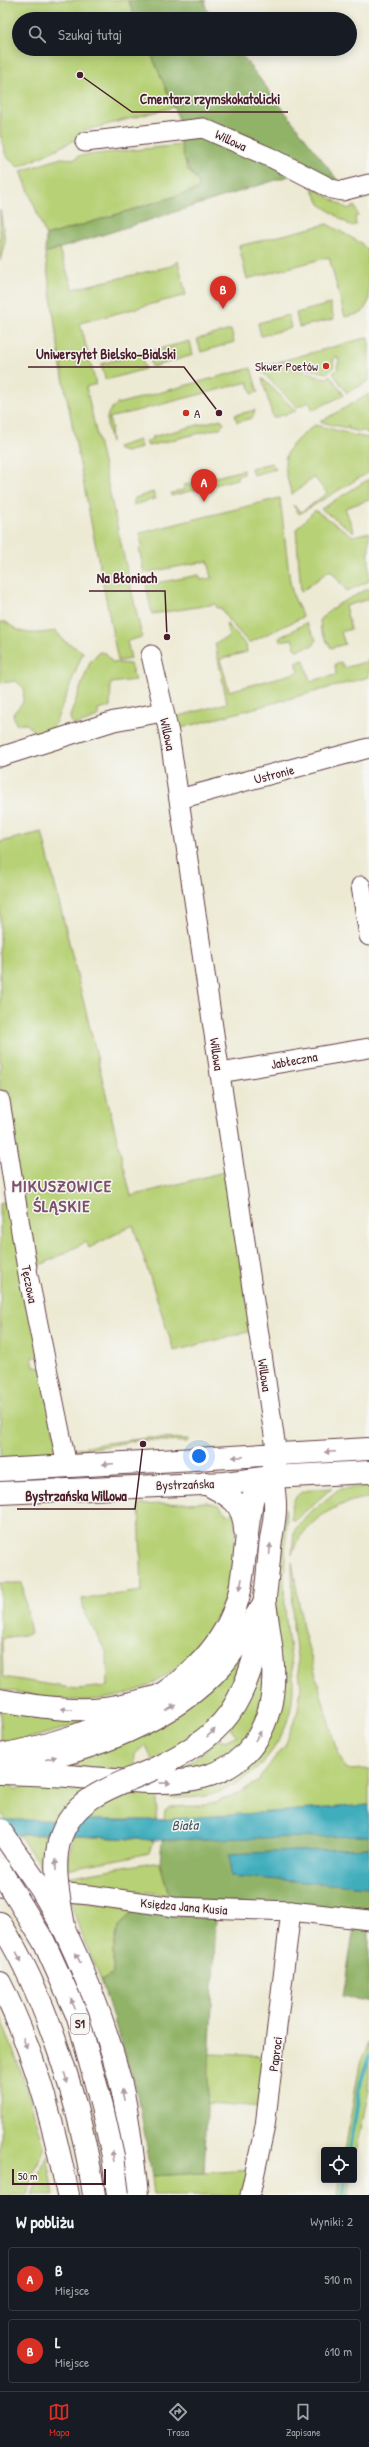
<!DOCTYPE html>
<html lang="pl">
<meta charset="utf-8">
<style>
:root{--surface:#171b24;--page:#20242c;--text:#f1f3f6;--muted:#9ea1a6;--line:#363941;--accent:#d93025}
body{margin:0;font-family:"Patrick Hand",sans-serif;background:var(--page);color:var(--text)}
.controls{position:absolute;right:12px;bottom:12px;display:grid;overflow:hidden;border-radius:4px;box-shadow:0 2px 10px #0003}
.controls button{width:36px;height:36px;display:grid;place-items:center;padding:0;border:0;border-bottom:1px solid var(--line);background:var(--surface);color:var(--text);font:20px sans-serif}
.scale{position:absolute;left:12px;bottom:10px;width:94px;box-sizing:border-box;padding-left:4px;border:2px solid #4a1f2b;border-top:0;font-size:11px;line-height:14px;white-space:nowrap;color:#4a1f2b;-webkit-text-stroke:3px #f6f6f2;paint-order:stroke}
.you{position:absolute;left:199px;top:1456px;width:14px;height:14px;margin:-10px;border:3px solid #fff;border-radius:50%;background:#1a73e8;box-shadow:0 0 0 6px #1a73e833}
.badge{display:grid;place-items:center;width:26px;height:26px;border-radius:50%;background:var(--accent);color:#fff;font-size:13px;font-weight:700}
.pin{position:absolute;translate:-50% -33px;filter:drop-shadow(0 1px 2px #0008)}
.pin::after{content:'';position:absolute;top:21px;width:14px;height:12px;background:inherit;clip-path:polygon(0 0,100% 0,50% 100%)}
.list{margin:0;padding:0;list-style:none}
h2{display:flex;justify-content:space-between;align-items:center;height:52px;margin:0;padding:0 16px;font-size:17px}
h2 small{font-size:13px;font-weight:400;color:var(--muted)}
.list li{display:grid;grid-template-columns:26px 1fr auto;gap:12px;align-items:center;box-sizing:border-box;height:64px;margin:0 8px 8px;padding:0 8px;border:1px solid var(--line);border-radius:4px}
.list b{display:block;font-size:15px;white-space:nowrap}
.list p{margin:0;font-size:13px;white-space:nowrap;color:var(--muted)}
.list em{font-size:13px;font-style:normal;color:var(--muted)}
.icon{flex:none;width:22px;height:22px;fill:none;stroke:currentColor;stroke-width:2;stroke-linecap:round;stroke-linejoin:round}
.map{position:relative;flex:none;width:369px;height:2195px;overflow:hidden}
.search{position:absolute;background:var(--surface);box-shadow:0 2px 10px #0003;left:12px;right:12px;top:12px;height:44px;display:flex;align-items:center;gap:10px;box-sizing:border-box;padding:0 14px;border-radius:22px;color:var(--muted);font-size:15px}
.sheet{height:196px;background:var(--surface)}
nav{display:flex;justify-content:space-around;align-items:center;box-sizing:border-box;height:56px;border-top:1px solid var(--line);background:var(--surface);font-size:11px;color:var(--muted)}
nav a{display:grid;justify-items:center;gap:2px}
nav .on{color:var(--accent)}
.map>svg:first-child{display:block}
</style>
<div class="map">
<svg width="369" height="2195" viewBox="0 0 369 2195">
<rect width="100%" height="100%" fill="#f6f6f2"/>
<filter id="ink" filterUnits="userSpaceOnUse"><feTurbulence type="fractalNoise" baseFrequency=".025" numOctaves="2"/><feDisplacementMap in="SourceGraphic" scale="8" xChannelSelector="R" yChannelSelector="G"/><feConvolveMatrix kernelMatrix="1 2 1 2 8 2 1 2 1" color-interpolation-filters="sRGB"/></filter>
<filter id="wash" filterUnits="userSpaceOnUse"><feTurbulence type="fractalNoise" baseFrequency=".012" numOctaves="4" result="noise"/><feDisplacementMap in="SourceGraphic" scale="16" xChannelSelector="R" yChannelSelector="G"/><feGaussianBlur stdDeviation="0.9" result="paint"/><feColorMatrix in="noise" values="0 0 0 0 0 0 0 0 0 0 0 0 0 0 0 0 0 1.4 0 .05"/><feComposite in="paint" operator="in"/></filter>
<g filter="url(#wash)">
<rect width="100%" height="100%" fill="#edead4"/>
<g fill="#b7d176" stroke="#807850">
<path d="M0,0H128L136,19H19V49H149L174,107L83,131L84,136C61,146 41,158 18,167L6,156L0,134Z"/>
<path d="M181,145L187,169L199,183V189L46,236L21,171L61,158L76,159L78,156Z"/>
<path d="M311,186L348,209L355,206L358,216L355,217L356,225L351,226L320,204Z"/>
<path d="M0,210L5,241L0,261Z"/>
<path d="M327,224L361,243L368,251L369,301L362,313L345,317L329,257L247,279L239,246Z"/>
<path d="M59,249L73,289L171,266L178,261L186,295L80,323L96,384L86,387L142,637L127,641L131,659L118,661L61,367L45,253Z"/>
<path d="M330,304L334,319L299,327L296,313Z"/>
<path d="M288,315L291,328L261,336L258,323Z"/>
<path d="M231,330L234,342L201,352L197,339Z"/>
<path d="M369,337V381L347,393L333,373L339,368L337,367L339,360L337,357H334L333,368L327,373L278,362Z"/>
<path d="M190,341L193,355L152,367L148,352Z"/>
<path d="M141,353L145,369L106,380L105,378L101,364Z"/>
<path d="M273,363L315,374V377L320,376L323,379V377L328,378L330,375L344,395L313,410L309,402L297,407L260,370L259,366Z"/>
<path d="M251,368L258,392L252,394L248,382L109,418L112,430L110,431L111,442C107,427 102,413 117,404Z"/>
<path d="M262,378L296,411L273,418Z"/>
<path d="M369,394V434L362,430L361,432L348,429V425L347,428L320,422Z"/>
<path d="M255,410L252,418L237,422L235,415Z"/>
<path d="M221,419L224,424L220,428L148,446L146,441L152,440V437Z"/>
<path d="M315,425L351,434V435L369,438V472L299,514L293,505L302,512L327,493L314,477L292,494C279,455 283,450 315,425Z"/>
<path d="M139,440L141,448L126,452L118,450L117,447Z"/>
<path d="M271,463L276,469L253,475L251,468Z"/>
<path d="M243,470L244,474L237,476V479L171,496V493L185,489L184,485Z"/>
<path d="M369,479V500L345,508L354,532L321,509Z"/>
<path d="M153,492L155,499L133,505L135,498Z"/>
<path d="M280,498L290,582L293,595L303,617L249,643L229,621L221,608H217L216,604L152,614L146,585L199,575L201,580L212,578L208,561L144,573L139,548L142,547L140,533Z"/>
<path d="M315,510L353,536L369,532V581L347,591L330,570L301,592L296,529Z"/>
<path d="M369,588V599L345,606L351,629L341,632L345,644L331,648L321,631L320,619L337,605Z"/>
<path d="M0,622H6C23,636 34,634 56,631L64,641L83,652L53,729L36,734L27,724H16L13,714L23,702L24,688L16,681L0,683Z"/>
<path d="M226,623L246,645L247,652L220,659L229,691L299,672L296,662L304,660L310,681L336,675L335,664L341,662L344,668L369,661V677L174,730L172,718L227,703L215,643L229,637Z"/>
<path d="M306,623L316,639L314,645L296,650L292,639L280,641L279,638Z"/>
<path d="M99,652L106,653L112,662L130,664L135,680L111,683L110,707L98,710V717L76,725L71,723L70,716L90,662Z"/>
<path d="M42,832L131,1196L228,1171L251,1331L174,1351L133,1225L89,1248L86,1242L33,1269L8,1118L0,1088V842Z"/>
<path d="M12,1200L40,1354L32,1358L34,1366L43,1367L59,1455L3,1458L0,1455V1203Z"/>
<path d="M148,1438L189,1439L187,1442L139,1440L73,1452L71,1450L106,1443Z"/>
<path d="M369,1486V1498C339,1500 301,1523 292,1554L294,1531L307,1515L339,1489Z"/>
<path d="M332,1488L295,1520L291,1519C290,1488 306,1490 332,1488Z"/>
<path d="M207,1502L218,1505L229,1515L234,1510C245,1604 191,1694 91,1700C61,1702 29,1694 0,1689V1583H22L31,1634L2,1638L3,1677L77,1689L108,1686L107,1654L84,1611L82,1599L142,1591L139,1505Z"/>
<path d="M285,1508L287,1519C286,1548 283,1578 285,1607C286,1635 294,1663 293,1691C291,1739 256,1782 210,1795C193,1799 176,1798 158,1797L156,1820H84L94,1808L118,1794L251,1754L274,1620Z"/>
<path d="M292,1561L303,1628L335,1745L346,1770L369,1769V1805L164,1820L165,1811L170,1807L197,1806L215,1803L238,1793L260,1780L259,1778L285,1746L298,1710L301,1687L293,1627Z"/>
<path d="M246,1643C239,1675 227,1704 204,1727C190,1741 169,1751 153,1761L145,1745L135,1754V1766L125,1770L46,1766Z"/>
<path d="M260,1646L264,1685L257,1718L240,1746L210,1768L175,1771L193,1760L219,1738L225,1741L237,1735L230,1729Z"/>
<path d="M0,1705L106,1717L9,1744L0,1742Z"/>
<path d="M0,1782H10L15,1790L26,1784H96L59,1821L6,1820L0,1812Z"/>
<path d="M19,1835H51L46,1874Z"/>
<path d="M73,1836L154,1840L150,1853L66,1869Z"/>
<path d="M153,1862L160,1863L169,1895L88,1885L66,1877Z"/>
<path d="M70,1900L131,1908L133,1911L118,1928L113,1952V1973L101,1980L80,1931Z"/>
<path d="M0,2015L23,2077L44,2146L27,2195H0Z"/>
<path d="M369,2042V2090L354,2163V2150H345L360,2063Z"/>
<path d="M208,2054L272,2056L265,2107L206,2103Z"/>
<path d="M47,2155L54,2195H32Z"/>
<path d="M253,2170L247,2195H154L152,2176Z"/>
<path d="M339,2180H351L349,2195H337Z"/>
</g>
<g fill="#91b367" stroke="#6e6949">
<path d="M128,0H205L206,9L213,19H136Z"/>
<path d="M149,49H237L342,186L182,127Z"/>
<path d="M194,131L295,174L45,253L46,236L199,189V183C186,168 182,157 180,137Z"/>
<path d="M305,1836H369V1848L229,1854L231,1876L369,1887V1912L202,1901L169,1895L160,1863L162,1840Z"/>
<path d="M133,1911L216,1919L204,2173L152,2176L138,2096L101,1980L113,1973V1952L118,1928Z"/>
<path d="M354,1928L369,1930V2002L343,1996Z"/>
</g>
<g fill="#3fadbd" stroke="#446674">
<path d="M369,1805V1836L154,1840L38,1834L0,1836V1820H156Z"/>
<path d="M369,1848V1887L231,1876L229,1854Z"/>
</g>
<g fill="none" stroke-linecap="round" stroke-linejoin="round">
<g stroke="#3fadbd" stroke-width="4">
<path d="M350,2150L361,2081L369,2056"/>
<path d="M343,2195L345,2180"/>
</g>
</g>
</g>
<g filter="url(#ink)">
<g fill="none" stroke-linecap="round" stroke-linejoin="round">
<defs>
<g id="minor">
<path d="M85,142L203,128L274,159L332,189L342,191L369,184"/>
<path d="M151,655L169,733L277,1455"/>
<path d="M0,757L114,721L163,712"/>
<path d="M179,799L369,748"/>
<path d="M361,886L369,936"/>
<path d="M220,1073L369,1048"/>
<path d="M0,1101L28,1275L67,1466"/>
<path d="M0,1887L90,1895L174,1907L291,1911L369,1920"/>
<path d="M250,2195L265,2126L291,1911"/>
</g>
<g id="major">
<path d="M0,1470L369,1449"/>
<path d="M205,1483C228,1495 244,1501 245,1530"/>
<path d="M0,1493L225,1483L271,1477L369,1472"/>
<path d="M0,1755C90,1739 219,1690 240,1590C244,1566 246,1542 249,1518C251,1512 251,1503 253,1497C257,1489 264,1483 271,1477"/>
<path d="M154,1769C182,1755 211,1739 229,1714C261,1668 265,1601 270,1548C271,1535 275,1522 275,1509C276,1493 270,1480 274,1464"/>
<path d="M65,1931C89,1982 109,2034 122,2089C130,2124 133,2160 137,2195"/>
<path d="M0,1983C34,2051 53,2121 68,2195"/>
</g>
<g id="highway">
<path d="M0,1700C34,1706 70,1712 105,1708C122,1706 139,1701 156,1697"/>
<path d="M17,1766C90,1750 171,1723 222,1665C239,1646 251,1622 265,1602"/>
<path d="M0,1773C30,1774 61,1775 91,1778C159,1783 245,1797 269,1710C279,1676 269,1636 265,1602"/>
<path d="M0,1923C46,1994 82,2111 94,2195"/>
</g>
</defs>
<use href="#minor" stroke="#623d44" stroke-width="21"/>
<use href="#major" stroke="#623d44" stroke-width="24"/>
<use href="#highway" stroke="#623d44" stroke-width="24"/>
<use href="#minor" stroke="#fff" stroke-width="19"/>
<use href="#major" stroke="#fff" stroke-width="22"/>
<use href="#highway" stroke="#fff" stroke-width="22"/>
<defs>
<path id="major-bridge" d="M64,1926C55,1877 44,1829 93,1797C112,1785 134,1778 154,1769"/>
<g id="highway-bridge">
<path d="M0,1830L41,1889L65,1931"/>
<path d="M0,1870L44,1942L78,2017L102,2107L113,2156L118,2195"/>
</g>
</defs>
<use href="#major-bridge" stroke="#623d44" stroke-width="24" stroke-linecap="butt"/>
<use href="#highway-bridge" stroke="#623d44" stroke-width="24" stroke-linecap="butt"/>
<use href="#major-bridge" stroke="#fff" stroke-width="22"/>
<use href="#highway-bridge" stroke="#fff" stroke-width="22"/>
</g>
<defs><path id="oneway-solid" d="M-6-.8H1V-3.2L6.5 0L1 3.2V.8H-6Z"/></defs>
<g fill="#ae9aa0">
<use href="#oneway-solid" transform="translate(330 1452) rotate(177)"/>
<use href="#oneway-solid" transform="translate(238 1457) rotate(177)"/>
<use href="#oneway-solid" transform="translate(108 1464) rotate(177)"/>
<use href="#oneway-solid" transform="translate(270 1549) rotate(-85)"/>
<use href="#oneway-solid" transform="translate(241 1584) rotate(100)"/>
<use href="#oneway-solid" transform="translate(171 1708) rotate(-33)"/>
<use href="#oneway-solid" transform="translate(66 1709) rotate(-177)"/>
<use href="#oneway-solid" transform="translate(211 1733) rotate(-43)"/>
<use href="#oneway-solid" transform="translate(258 1736) rotate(-58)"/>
<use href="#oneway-solid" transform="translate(51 1758) rotate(-16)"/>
<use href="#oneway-solid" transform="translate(165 1783) rotate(-1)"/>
<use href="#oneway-solid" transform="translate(56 1865) rotate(-89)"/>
<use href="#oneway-solid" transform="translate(19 1957) rotate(63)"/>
<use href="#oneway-solid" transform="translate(78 1958) rotate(-115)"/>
<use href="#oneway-solid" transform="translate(73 2004) rotate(-113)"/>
<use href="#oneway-solid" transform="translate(25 2043) rotate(69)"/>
<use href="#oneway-solid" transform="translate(66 2078) rotate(73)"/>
<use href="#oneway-solid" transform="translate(123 2095) rotate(-101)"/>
<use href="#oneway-solid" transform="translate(113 2156) rotate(-100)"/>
</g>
</g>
<g fill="#c8321e" stroke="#f6f6f2" stroke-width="1.5">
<circle cx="326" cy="366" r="4"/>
<circle cx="186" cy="413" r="4"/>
</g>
<g text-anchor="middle" stroke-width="3" stroke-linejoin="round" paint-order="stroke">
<rect fill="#f6f6f2" stroke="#7e6067" stroke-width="1" x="71" y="2014" width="18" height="20" rx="3"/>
<g font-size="12" font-weight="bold" fill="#4a1f2b">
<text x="80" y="2028">S1</text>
</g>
<g font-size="13" fill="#4a1f2b" stroke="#f6f6f2">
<text transform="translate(231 140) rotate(25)" y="5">Willowa</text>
<text transform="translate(168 734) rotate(78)" y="5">Willowa</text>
<text transform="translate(274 774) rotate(-15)" y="5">Ustronie</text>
<text transform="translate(217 1054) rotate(82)" y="5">Willowa</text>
<text transform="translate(294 1060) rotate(-10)" y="5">Jabłeczna</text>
<text transform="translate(30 1284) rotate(79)" y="5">Tęczowa</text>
<text transform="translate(265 1375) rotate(82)" y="5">Willowa</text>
<text transform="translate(185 1484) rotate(-2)" y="5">Bystrzańska</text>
<text transform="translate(184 1906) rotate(5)" y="5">Księdza Jana Kusia</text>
<text transform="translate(275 2054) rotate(-83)" y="5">Paproci</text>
</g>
<g font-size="13" fill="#4a1f2b" stroke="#f6f6f2" text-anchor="end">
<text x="318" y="371">Skwer Poetów</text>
<text x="194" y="418" text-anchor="start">A</text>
</g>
<g font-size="14" font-style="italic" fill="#465865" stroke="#f6f6f2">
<text transform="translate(185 1825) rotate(-1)" y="5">Biała</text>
</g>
<g font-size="17" font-weight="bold" letter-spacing="1" fill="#7d516c" stroke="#f6f6f2">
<text x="62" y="1192">MIKUSZOWICE<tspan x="62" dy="20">ŚLĄSKIE</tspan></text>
</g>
</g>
<path fill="none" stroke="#4a1f2b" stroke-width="1.5" d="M80 75L132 112H288M219 413L184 367H28M167 637L165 591H89M143 1444L135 1509H17"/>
<g fill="#4a1f2b" stroke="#f6f6f2" stroke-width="1.5">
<circle cx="80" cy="75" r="4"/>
<circle cx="219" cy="413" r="4"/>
<circle cx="167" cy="637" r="4"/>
<circle cx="143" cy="1444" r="4"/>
</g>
<g font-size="14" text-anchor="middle" font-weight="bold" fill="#4a1f2b" stroke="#f6f6f2" stroke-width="3" stroke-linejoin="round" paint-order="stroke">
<text x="210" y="104">Cmentarz rzymskokatolicki</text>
<text x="106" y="359">Uniwersytet Bielsko-Bialski</text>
<text x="127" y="583">Na Błoniach</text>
<text x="76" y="1501">Bystrzańska Willowa</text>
</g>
</svg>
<div class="controls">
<button><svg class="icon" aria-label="locate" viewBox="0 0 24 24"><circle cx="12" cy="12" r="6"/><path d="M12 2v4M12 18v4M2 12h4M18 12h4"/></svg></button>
</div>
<div class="scale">50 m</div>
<div class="you"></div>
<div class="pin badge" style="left:204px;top:502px">A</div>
<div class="pin badge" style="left:223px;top:309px">B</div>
<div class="search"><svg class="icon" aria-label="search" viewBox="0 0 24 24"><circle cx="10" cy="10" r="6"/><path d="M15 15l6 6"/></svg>Szukaj tutaj</div>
</div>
<section class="sheet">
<h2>W pobliżu<small>Wyniki: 2</small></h2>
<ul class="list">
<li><span class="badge">A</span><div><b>B</b><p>Miejsce</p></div><em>510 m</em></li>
<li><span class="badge">B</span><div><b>L</b><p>Miejsce</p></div><em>610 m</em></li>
</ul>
</section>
<nav>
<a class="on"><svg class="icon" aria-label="map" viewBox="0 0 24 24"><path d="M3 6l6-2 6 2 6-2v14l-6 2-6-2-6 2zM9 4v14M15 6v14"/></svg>Mapa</a>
<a><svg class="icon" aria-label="directions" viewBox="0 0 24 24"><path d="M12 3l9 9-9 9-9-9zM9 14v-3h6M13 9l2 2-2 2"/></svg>Trasa</a>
<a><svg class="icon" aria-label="saved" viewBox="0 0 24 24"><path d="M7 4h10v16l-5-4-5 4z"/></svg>Zapisane</a>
</nav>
